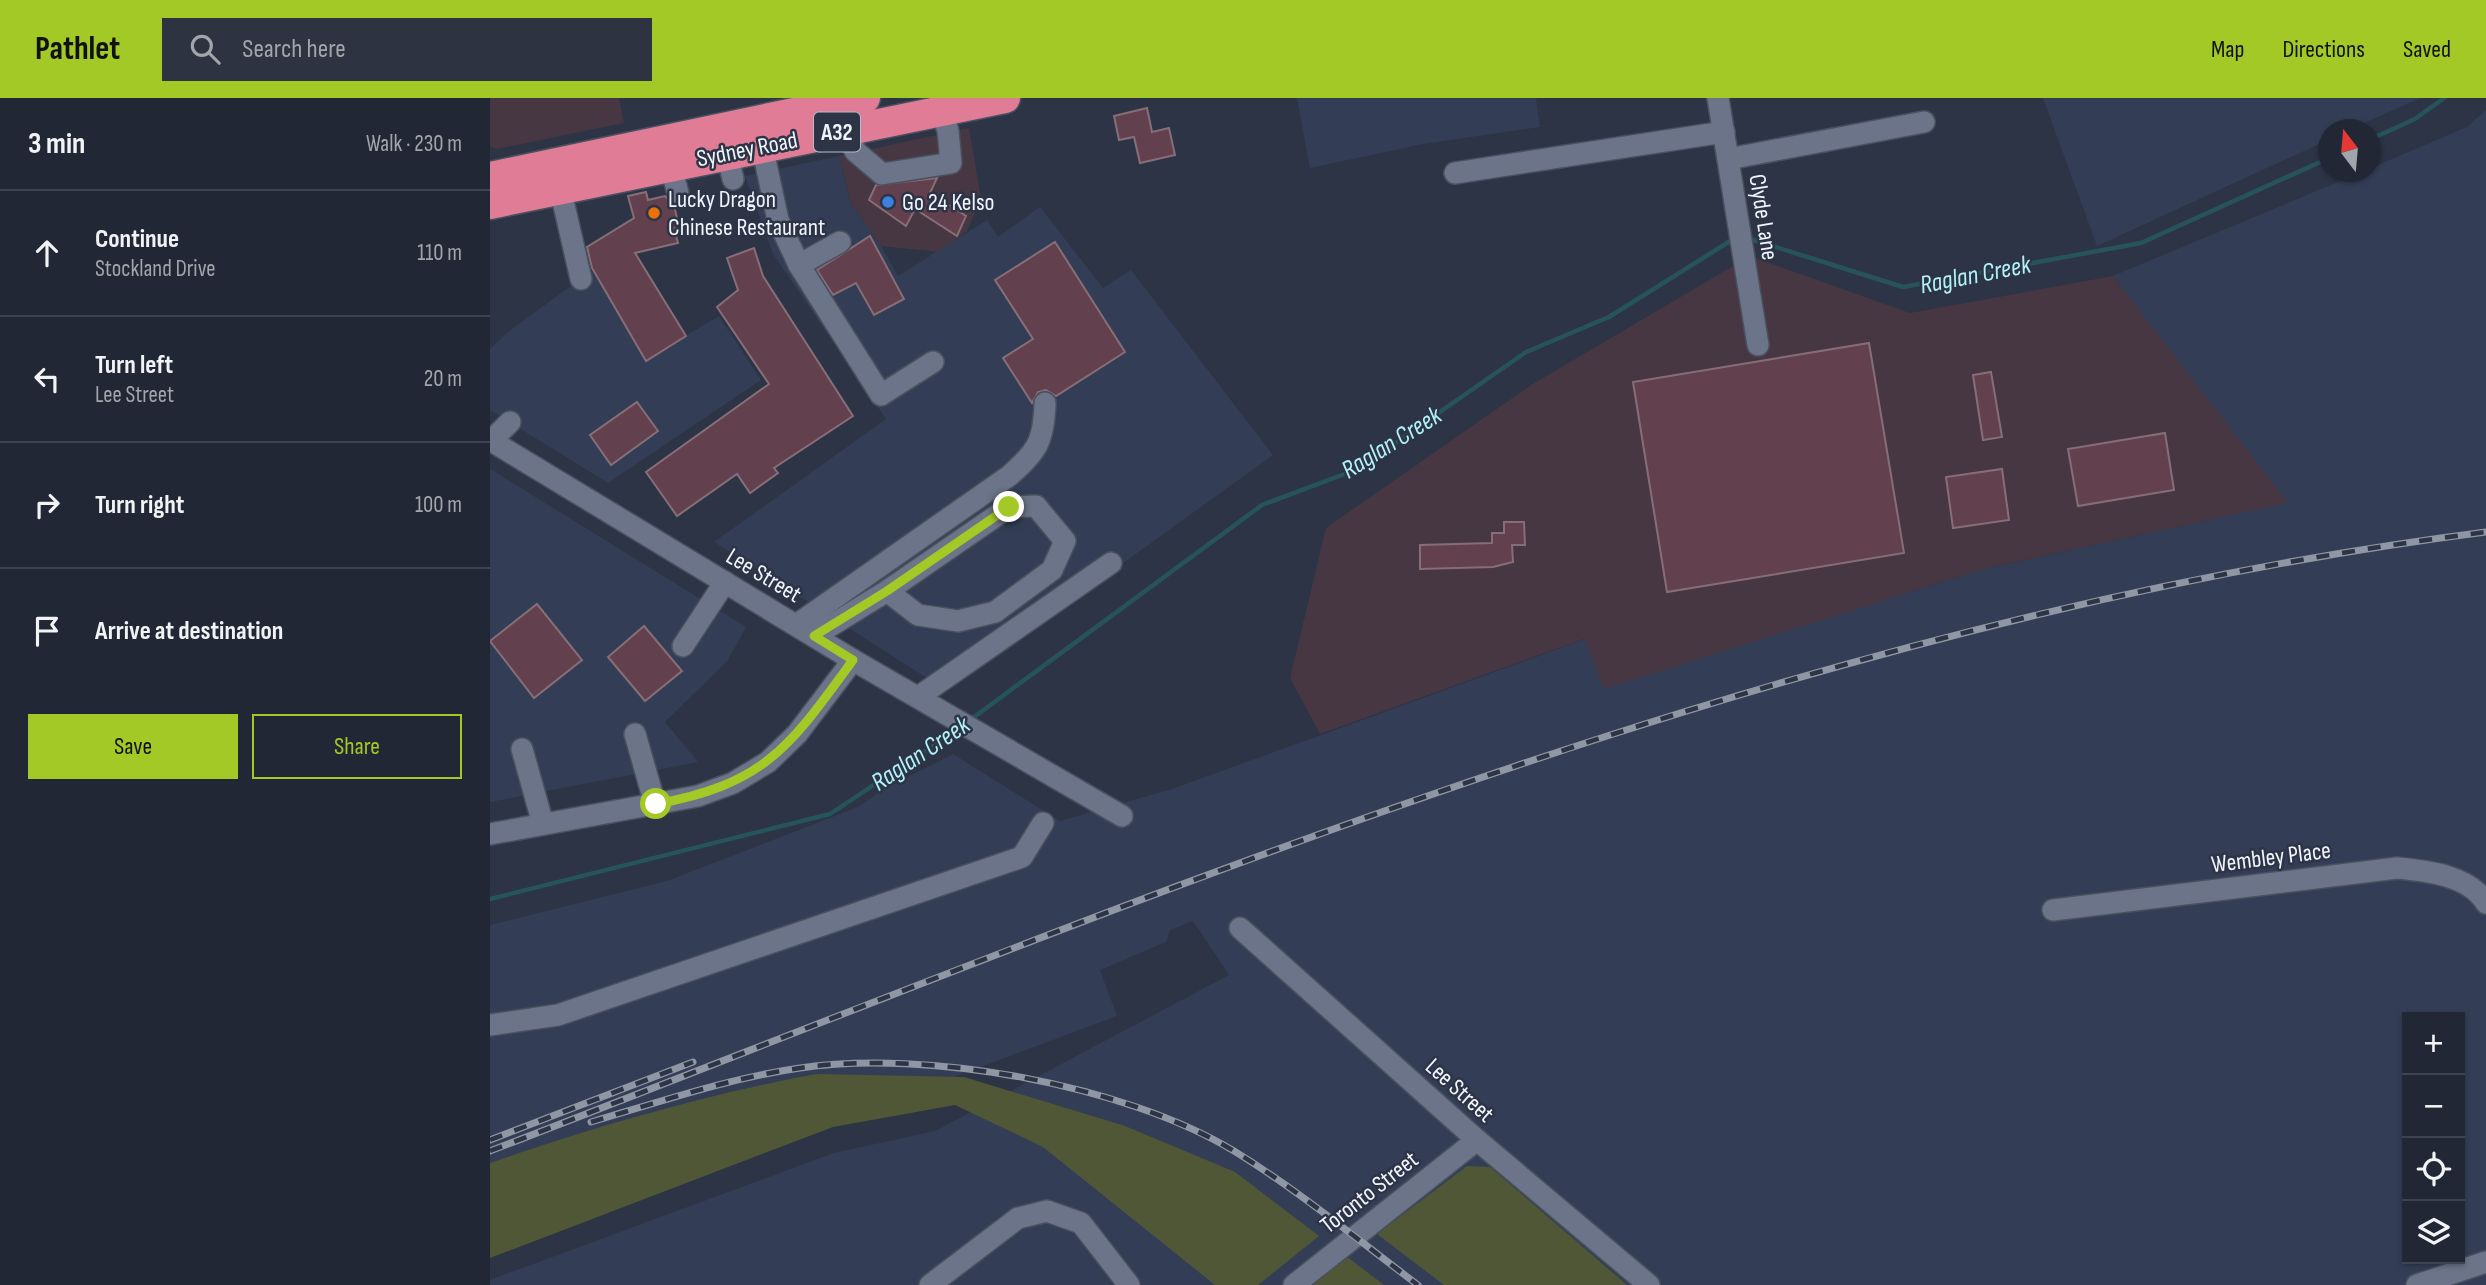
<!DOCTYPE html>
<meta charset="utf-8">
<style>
:root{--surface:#212734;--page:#2d3340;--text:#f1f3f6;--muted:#a2a5ac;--line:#3e444f;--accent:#a3c927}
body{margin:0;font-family:"Sofia Sans Condensed",sans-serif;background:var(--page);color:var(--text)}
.controls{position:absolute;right:21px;bottom:21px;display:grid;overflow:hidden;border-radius:0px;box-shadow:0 2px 5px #0004}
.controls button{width:63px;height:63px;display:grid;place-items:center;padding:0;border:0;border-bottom:2px solid var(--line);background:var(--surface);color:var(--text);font:35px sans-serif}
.compass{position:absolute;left:1828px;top:21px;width:63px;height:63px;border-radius:50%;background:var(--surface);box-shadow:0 2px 5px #0004;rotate:344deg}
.stop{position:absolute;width:21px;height:21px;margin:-16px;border:5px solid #a3c927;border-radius:50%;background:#fff}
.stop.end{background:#a3c927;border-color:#fff;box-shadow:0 2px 7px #0008}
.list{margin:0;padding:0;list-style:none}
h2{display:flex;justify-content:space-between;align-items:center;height:91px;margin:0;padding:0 28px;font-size:30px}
h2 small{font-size:23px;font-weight:400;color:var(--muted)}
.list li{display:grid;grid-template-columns:46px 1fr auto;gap:21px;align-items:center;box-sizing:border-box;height:126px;padding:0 28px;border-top:2px solid var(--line)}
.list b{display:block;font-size:26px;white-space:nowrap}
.list p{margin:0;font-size:23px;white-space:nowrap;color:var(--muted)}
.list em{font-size:23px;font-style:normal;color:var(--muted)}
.actions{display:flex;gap:14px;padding:21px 28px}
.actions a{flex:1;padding:16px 0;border:2px solid var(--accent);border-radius:0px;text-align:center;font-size:24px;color:var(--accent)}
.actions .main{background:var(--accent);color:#111}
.icon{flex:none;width:38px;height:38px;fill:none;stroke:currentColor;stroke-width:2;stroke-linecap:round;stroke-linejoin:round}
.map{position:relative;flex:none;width:1996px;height:1187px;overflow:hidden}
header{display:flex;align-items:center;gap:42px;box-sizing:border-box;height:98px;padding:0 35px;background:var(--accent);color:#111}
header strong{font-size:33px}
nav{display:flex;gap:38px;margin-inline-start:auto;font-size:24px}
.search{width:490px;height:63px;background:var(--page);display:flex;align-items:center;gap:18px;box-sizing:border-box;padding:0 24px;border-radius:0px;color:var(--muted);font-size:26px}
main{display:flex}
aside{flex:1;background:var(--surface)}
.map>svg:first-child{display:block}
</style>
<header>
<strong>Pathlet</strong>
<div class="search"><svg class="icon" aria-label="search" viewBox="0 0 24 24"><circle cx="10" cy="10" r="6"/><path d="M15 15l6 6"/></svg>Search here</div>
<nav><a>Map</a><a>Directions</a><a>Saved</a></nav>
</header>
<main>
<aside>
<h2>3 min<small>Walk · 230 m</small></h2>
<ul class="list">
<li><svg class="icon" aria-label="ahead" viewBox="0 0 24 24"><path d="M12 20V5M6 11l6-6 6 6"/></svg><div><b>Continue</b><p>Stockland Drive</p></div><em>110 m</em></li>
<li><svg class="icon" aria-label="left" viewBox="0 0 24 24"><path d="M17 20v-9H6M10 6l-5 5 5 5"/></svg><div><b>Turn left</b><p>Lee Street</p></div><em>20 m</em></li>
<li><svg class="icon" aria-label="right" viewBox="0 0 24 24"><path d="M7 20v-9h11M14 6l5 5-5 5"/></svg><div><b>Turn right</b></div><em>100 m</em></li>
<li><svg class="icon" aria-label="arrive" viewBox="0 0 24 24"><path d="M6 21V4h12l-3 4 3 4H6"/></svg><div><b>Arrive at destination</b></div></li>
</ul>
<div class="actions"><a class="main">Save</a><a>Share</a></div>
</aside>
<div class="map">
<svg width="1996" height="1187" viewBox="0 0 1996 1187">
<rect width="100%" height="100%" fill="#2c3446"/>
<g fill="#463743">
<path d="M0,0H129L134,25L7,51L0,48Z"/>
<path d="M479,30L491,101L477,133L449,154L391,148L361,106L349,58Z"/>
<path d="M1260,158L1420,215L1623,178L1799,405L1494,471L1113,592L1094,541L830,636L800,580L836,430L1041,287Z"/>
</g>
<g fill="#333e56" fill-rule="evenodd">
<path d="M807,0H1046L1050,29L933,46L820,70Z"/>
<path d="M1553,0H1930L1861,31L1839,32L1838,42L1607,148Z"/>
<path d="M1996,12V1187H0V1182L344,1055L445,1033L739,877L703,823L680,832L676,844L610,872L627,918L0,1152V827L177,783L368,709L392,692L463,656L570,723L682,691L1095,541L1114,591L1494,471L1798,405L1623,178L1872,74H1881V70L1977,29ZM1917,919H1970V1161H1917Z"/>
<path d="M349,58L361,106L391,148L408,178L497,122L508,139L550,109L613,190L641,172L783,357L625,471L440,582L224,444L396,321L283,156L255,78Z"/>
<path d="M103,172L156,262L229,218L271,282L118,385L0,312V251L19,233Z"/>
<path d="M0,371L256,529L238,562L175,624L208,664L0,704Z"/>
</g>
<g fill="#505736">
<path d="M326,976L474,979L635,1028L745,1074L829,1138L768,1187H725L553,1049L465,1007L343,1029L0,1160V1065C107,1028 215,997 326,976Z"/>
<path d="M977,1068L1000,1069L1137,1187H954L887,1136Z"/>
<path d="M856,1158L894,1187H820Z"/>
</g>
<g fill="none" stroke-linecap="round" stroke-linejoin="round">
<g stroke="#26545a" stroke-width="4.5">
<path d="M1881,41L1925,21L1954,0"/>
<path d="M1257,140L1413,189L1651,145L1839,60"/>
<path d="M480,622L772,407L868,371L1036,254L1119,219L1245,140"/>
<path d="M0,801L340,716L468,631"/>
</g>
</g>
<g fill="#62404e" stroke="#866e77" stroke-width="2">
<path d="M657,10L662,34L679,30L685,57L650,65L644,39L629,42L624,18Z"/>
<path d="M447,80L440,95L476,118L467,138L425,111L416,128L379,102L386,87Z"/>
<path d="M156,94L158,102L175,98L184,107L189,129L184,130L188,145L145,155L196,238L156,263L102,170L97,149L144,120L138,98Z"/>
<path d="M380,138L414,201L384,217L366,185L343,197L327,172Z"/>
<path d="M565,144L635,254L566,298L556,292L548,294L542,305L513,260L543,241L505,182Z"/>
<path d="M264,150L273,178L363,318L284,370L288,375L260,395L247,376L187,418L156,374L279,286L227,209L248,192L237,160Z"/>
<path d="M1379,245L1414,455L1177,494L1143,284Z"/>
<path d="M1501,274L1512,339L1493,342L1483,277Z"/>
<path d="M147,304L168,333L121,367L100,337Z"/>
<path d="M1675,335L1684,392L1588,408L1578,351Z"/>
<path d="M1512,371L1519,422L1463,430L1456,379Z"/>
<path d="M1014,424H1034L1035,447H1022L1023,464L1003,469L930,471V447L1002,445V435H1014Z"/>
<path d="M47,506L92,562L44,600L0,543Z"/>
<path d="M154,528L192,573L155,603L118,559Z"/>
</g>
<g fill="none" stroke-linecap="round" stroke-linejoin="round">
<defs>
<g id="minor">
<path d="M1228,0L1268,247"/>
<path d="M358,32L365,53L392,76L461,65L458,33L452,13"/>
<path d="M272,48L288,122L309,167L391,297L443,264"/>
<path d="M237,55L243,81"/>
<path d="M1238,61L1434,24"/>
<path d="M180,66L188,95"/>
<path d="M965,75L1234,34"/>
<path d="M70,90L91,181"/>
<path d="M309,167L350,144"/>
<path d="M0,342L363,562L632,718"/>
<path d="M1,343L20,324"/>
<path d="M306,527L519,378C547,354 554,343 555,305"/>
<path d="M324,538L397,493L519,409L546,408L575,443L562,472L505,514L468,523L428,517L397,493"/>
<path d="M193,548L235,484"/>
<path d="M428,599L621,465"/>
<path d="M145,636L165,706"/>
<path d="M32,651L53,726"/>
<path d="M0,736L208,698L243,685L278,664L307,636L363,562"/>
<path d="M1563,812L1907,770C1937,773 1979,777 1996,805"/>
<path d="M750,830L987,1042L1159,1187"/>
<path d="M0,927L68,917L532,759L553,725"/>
<path d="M440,1187L528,1120L557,1113L591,1125L639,1187"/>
<path d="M804,1187L987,1042"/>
<path d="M1927,1187L1996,1164"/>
</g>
<g id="highway">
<path d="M0,79L375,0"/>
<path d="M0,106L515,0"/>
</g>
</defs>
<use href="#minor" stroke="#49505e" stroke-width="24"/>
<use href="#highway" stroke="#49505e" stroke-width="33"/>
<use href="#minor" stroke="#6b7488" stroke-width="21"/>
<use href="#highway" stroke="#e17c96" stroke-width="30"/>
<defs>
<g id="rail">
<path d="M101,1024C169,1004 239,980 310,970C436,951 635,987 744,1053C808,1092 868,1142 928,1187"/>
<path d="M0,1042L203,964"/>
<path d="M0,1053C650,804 1300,522 1996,434"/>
</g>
</defs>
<use href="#rail" stroke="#9097a4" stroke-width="7"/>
<use href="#rail" stroke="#2c3446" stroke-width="4.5" stroke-dasharray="13" stroke-linecap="butt"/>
</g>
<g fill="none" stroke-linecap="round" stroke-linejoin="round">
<path stroke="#a3c927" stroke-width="9" d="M166,706C276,686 300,648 363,562L324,538L397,493L519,409"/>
</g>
<circle fill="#3f7fe0" stroke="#2c3446" stroke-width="2.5" cx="398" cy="104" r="7"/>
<circle fill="#e8710a" stroke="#2c3446" stroke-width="2.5" cx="164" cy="115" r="7"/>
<g text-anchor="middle" stroke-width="5" stroke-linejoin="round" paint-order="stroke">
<rect fill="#2c3446" stroke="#b5bbc7" stroke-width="2" x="324" y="14.5" width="46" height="39" rx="5"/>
<g font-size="23" font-weight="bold" fill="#f0f5fe">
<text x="347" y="42">A32</text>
</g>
<g font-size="24" fill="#f0f5fe" stroke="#2c3446">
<text transform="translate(257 51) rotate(-11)" y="8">Sydney Road</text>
<text transform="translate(1274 119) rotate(81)" y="8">Clyde Lane</text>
<text transform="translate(274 477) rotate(31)" y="8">Lee Street</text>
<text transform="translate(1781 759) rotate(-7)" y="8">Wembley Place</text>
<text transform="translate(970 992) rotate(42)" y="8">Lee Street</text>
<text transform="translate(879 1094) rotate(-38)" y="8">Toronto Street</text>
</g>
<g font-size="24" fill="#f0f5fe" stroke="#2c3446" text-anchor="start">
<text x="178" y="109">Lucky Dragon<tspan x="178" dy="28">Chinese Restaurant</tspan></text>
<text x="412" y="112">Go 24 Kelso</text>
</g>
<g font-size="26" font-style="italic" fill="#b1f1fa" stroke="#2c3446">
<text transform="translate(1485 176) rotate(-11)" y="9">Raglan Creek</text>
<text transform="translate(901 344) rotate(-32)" y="9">Raglan Creek</text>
<text transform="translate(430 655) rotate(-34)" y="9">Raglan Creek</text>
</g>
</g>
</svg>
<div class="controls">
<button>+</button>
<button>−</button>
<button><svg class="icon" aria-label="locate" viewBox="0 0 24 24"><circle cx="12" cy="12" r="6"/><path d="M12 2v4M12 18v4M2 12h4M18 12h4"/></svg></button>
<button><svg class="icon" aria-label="layers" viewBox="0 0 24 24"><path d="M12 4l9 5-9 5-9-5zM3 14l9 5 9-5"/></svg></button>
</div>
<svg class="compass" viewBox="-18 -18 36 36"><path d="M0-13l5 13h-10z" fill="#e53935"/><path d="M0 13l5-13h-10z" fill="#a2a5ac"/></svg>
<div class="stop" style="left:166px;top:706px"></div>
<div class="stop end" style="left:519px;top:409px"></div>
</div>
</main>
